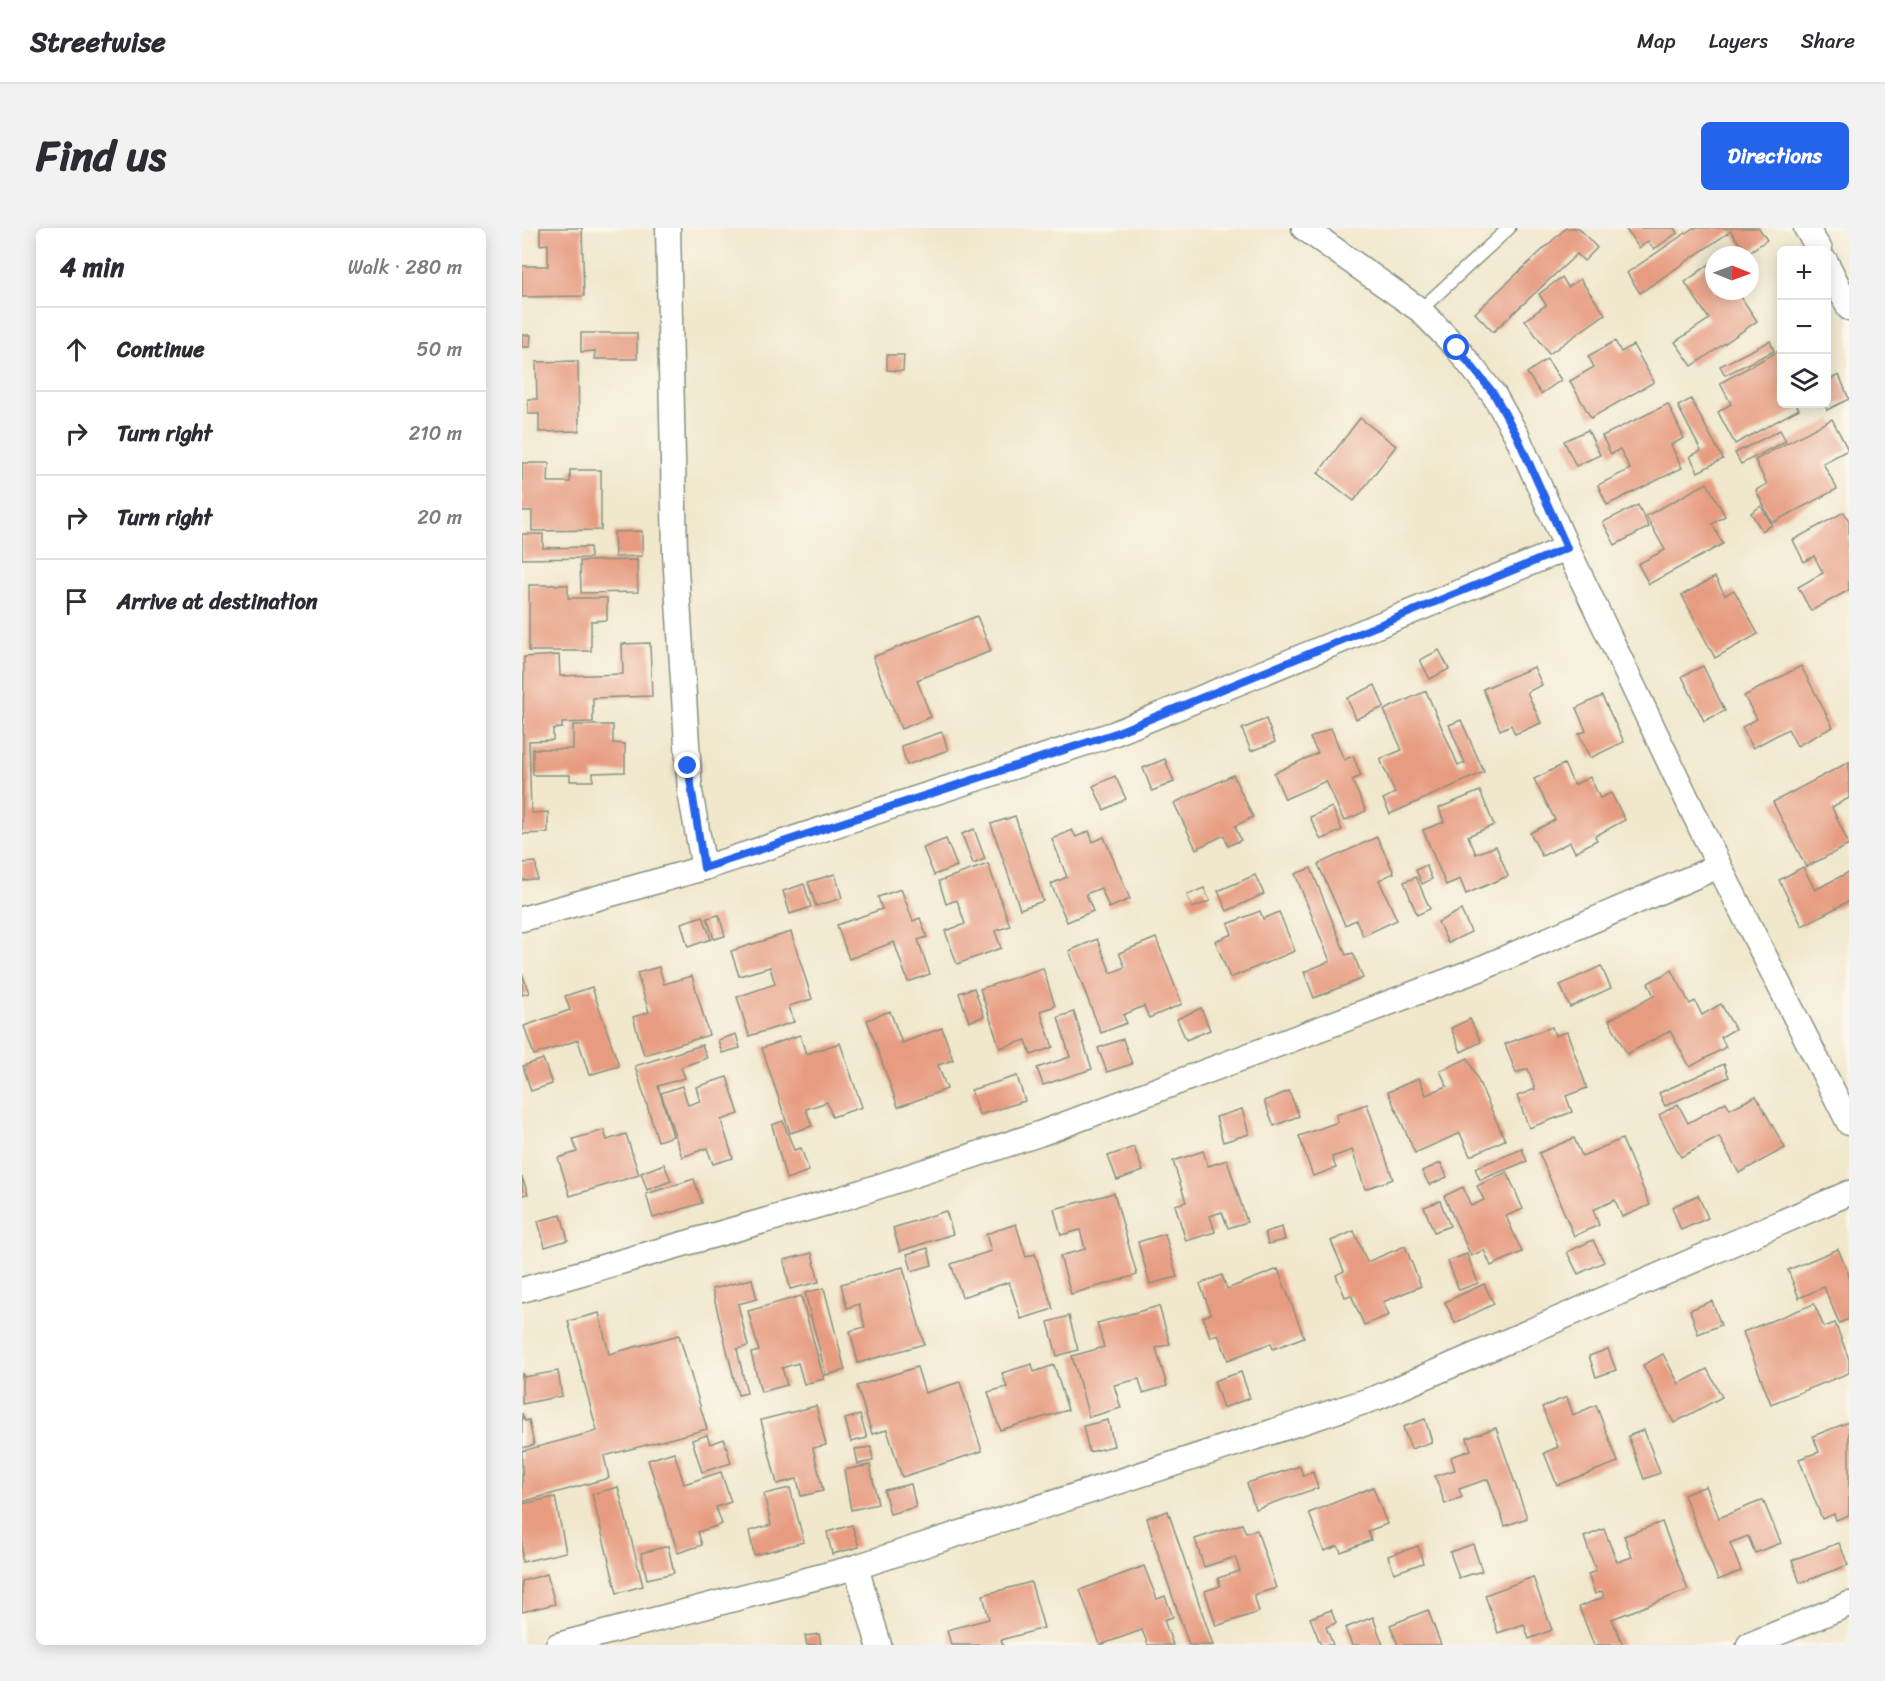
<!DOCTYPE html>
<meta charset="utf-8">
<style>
:root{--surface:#fff;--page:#f2f2f3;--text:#2b2b33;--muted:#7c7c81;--line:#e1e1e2;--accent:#2563eb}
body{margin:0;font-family:Sriracha,sans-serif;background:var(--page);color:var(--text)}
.controls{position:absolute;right:18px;top:18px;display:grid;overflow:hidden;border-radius:9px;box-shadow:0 3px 15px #0003}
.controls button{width:54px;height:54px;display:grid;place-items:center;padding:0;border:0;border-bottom:2px solid var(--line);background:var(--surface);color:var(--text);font:30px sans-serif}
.compass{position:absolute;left:1183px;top:18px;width:54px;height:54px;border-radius:50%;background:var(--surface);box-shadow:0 3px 15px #0003;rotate:91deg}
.stop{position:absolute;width:18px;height:18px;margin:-14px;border:4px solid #2563eb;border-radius:50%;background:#fff}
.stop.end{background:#2563eb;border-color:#fff;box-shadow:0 2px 6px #0008}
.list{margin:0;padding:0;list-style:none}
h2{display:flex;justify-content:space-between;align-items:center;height:78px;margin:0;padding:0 24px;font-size:26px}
h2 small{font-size:20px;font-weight:400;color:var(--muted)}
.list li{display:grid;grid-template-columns:39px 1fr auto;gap:18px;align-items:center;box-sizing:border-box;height:84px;padding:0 24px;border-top:2px solid var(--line)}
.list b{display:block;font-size:22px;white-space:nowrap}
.list em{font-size:20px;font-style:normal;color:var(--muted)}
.icon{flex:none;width:33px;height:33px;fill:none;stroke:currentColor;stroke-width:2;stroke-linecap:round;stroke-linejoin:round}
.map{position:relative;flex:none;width:1327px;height:1417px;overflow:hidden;border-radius:9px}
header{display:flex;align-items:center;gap:36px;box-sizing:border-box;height:84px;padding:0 30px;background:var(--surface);border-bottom:2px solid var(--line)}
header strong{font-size:28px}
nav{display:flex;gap:33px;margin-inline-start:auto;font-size:21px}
.intro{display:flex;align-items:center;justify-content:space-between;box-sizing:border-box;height:144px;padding:0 36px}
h1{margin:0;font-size:42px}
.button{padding:15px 27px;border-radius:9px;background:var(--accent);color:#fff;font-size:21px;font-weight:700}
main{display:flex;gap:36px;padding:0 36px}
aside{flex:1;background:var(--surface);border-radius:9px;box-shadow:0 3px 15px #0003}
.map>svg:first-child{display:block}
</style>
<header>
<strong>Streetwise</strong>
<nav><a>Map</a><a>Layers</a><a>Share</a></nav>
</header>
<div class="intro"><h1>Find us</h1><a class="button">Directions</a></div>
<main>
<aside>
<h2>4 min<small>Walk · 280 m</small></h2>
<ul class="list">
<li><svg class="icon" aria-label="ahead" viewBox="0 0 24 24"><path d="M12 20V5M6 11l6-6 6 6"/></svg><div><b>Continue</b></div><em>50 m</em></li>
<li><svg class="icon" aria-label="right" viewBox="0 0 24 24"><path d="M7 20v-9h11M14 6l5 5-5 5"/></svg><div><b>Turn right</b></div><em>210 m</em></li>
<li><svg class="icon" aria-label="right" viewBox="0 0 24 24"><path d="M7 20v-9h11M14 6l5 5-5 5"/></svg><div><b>Turn right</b></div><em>20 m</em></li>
<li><svg class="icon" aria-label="arrive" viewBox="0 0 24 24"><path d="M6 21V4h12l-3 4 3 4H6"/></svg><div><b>Arrive at destination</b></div></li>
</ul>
</aside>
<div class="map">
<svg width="1327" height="1417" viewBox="0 0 1327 1417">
<rect width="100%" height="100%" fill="#fbf7ec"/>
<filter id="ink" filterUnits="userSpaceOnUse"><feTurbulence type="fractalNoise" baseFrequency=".0167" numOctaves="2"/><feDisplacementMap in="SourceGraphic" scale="12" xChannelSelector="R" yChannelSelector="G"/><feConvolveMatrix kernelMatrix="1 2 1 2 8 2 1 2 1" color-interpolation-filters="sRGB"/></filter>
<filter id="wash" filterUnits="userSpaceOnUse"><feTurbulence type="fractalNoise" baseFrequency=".008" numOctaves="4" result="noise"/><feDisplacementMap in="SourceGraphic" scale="24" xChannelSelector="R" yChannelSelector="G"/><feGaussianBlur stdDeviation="1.35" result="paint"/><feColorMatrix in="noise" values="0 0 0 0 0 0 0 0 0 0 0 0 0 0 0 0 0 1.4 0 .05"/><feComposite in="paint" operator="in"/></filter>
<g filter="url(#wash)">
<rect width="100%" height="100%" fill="#f0e7cc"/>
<g id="blocks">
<g fill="#e79c81">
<path d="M18,0H60L62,68L0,69V38H26V16L18,17Z"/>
<path d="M1044,0H1057L1075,20L1062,33L1055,26L971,104L953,85Z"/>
<path d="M1103,0H1152L1155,5L1132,21L1126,13L1117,20Z"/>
<path d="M1171,0H1237L1245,12L1224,26L1209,3L1118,65L1105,45Z"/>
<path d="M1192,33V63H1215L1235,93L1170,138L1153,114L1187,91L1163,54Z"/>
<path d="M1040,49L1046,59L1058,51L1083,86L1027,126L1003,92L1024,77L1017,66Z"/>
<path d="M59,105H115V131H72L73,123L59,124Z"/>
<path d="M0,107H9L8,119H0Z"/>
<path d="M1093,113L1099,124L1111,117L1132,154L1069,190L1048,153L1072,139L1066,128Z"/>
<path d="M1248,113L1252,123L1203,147L1198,138Z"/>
<path d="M1260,121V176H1274L1277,181L1213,216L1196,184L1209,176L1198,155Z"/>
<path d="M365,127H382L381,143L365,142Z"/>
<path d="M1025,131L1039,152L1019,166L1005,145Z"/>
<path d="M56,133L57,203L17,204V186H6V171H15L14,134Z"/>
<path d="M1317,147L1327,171L1305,182L1302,176H1305V153Z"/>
<path d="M1169,171L1201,231L1176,244L1168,228L1179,223L1156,178Z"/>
<path d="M1146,176L1162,210L1149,217L1160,240L1085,277L1076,257L1108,241L1098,221L1089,226L1080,208Z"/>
<path d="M838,190L874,218L832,273L796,245Z"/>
<path d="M1310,191L1326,222L1301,235L1315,261L1250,295L1234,262L1245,256L1233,232Z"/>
<path d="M1066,202L1078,227L1054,238L1042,213Z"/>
<path d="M1258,202L1264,213L1219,236L1213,225Z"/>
<path d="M0,235H27L26,254H48V242H79V302L10,303V283H0Z"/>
<path d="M1185,255L1203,288L1190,296L1201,316L1127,356L1116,336L1143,322L1124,288Z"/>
<path d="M1116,277L1127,299L1093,317L1081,294Z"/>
<path d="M1239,278L1250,297L1240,303L1229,285Z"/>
<path d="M1322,284L1327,293V362L1289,383L1276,359L1301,345L1292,328L1282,334L1271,312Z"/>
<path d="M120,303V328L93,329L92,304Z"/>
<path d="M0,306H21V320L68,319L69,330L0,331Z"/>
<path d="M115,332L116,364L59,365L58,333Z"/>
<path d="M1193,349L1203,367L1212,362L1236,406L1193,430L1160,367Z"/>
<path d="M7,357H46V370H85V392L69,393V423H7Z"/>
<path d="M455,388L469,423L395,452L409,489L379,501L351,429Z"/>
<path d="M128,415L130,468L71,470V494L40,495V500L31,501V512L7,513L9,585L26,584V605L0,606L2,429L37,427L38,448L101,446L100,416Z"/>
<path d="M917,422L927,441L908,451L898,432Z"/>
<path d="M1181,438L1203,483L1182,493L1160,448Z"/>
<path d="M1279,438L1311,499L1275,518L1266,501L1231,520L1220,499L1235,491L1222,468Z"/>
<path d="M1012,439L1020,457L1005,464L1019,495L993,506L989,497L978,502L961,461Z"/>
<path d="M853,457L862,479L834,491L825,470Z"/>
<path d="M904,463L936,537L943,535L927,497L939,492L962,544L868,586L861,571L873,565L858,531L880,522L862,482Z"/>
<path d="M1080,468L1102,514L1068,530L1057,506L1064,503L1054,480Z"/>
<path d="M744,491L753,514L729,523L720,501Z"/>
<path d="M51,497H91V515L103,516V544L71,545V553H48V547H11V521H51Z"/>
<path d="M809,500L822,532L831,528L839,548L830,552L844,583L822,593L804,553L763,571L752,545L796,525L788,510Z"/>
<path d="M420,504L426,522L385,537L379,518Z"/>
<path d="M643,531L652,554L630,563L621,540Z"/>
<path d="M1327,534V570L1310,579L1327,617L1284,639L1251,574Z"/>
<path d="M1042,536L1052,557L1068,549L1078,570L1089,565L1103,592L1073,608L1075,612L1053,624L1048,614L1020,628L1008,605L1033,592L1012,551Z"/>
<path d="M711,547L731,589L713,598L719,612L706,618L702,607L674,621L652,575Z"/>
<path d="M593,548L604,571L582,582L571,558Z"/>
<path d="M958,563L972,597L946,608L954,626L974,618L986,648L944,666L938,651L924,657L901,602L922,594L917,580Z"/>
<path d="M810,579L820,602L799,612L788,589Z"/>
<path d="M493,588L521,673L498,681L469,596Z"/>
<path d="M452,601L463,631L451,636L440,606Z"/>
<path d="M550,602L554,609L567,603L571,614L582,609L608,671L587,680L579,660L564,666L571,683L545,694L529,656L545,649L530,611Z"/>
<path d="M855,609L872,645L857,652L875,692L841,708L834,692L823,697L796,636Z"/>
<path d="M424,611L435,638L412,647L401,620Z"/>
<path d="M14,634L15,651L0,652V635Z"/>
<path d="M466,636L488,698L473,703L479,720L435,736L423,703L443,696L435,672L424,676L417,653Z"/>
<path d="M904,637L910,651L900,656L894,642Z"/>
<path d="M1281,639L1293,662L1327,644V673L1280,698L1257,652Z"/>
<path d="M789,640L824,727L831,725L841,750L792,770L782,744L808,733L773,646Z"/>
<path d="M313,646L320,670L294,678L286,654Z"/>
<path d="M733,647L742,666L705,683L696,663Z"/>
<path d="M894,649L908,681L895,687L882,654Z"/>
<path d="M282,656L289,679L268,686L261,663Z"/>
<path d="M682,660L688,673L670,680L665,667Z"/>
<path d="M379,661L391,693L398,690L405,709L396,712L408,746L386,754L372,714L327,731L315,697L360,681L356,669Z"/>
<path d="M939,682L949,704L926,715L916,694Z"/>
<path d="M738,683L741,691L757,684L773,723L708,750L693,713L710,706L706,696Z"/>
<path d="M197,687L203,708L192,711L185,690Z"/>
<path d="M181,688L189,711L166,719L159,695Z"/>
<path d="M269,704L290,771L267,778L272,794L227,808L215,769L253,756L248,739L217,748L209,723Z"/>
<path d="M634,710L660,776L627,790L622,778L601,787L605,795L579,805L547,723L575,711L589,745L603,739L597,725Z"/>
<path d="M1079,738L1089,760L1048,779L1038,757Z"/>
<path d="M137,739L142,756L170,748L187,807L122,827L111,789L127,784L115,745Z"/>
<path d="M521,740L533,778L518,783L531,819L509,827L504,812L478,820L458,761Z"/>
<path d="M1150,742L1168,776L1173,773L1180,787L1199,776L1213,801L1199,809L1204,819L1168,839L1148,803L1105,826L1087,792L1132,768L1126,755Z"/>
<path d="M0,745L7,765L0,767Z"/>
<path d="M70,759L97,838L67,847L56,812L12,827L2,798L48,782L43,768Z"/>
<path d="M452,760L462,788L447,794L437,765Z"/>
<path d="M679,780L688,802L664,812L655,791Z"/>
<path d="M368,783L380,815L420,800L431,832L416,837L425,861L376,879L345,792Z"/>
<path d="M552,784L570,841L521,857L515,840L548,829L536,789Z"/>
<path d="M948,791L959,814L939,824L929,800Z"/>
<path d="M1030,799L1033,808L1045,804L1065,860L1044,868L1050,884L1007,900L995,868L1013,861L1006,841L994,845L983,816Z"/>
<path d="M214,806L218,820L200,825L196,812Z"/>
<path d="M278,807L284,826L318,815L340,879L310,889L305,874L284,881L290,898L268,905L240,820Z"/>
<path d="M601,811L610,836L585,844L576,820Z"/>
<path d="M180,817L185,830L159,839L163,850L136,858L151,908L136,913L113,838Z"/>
<path d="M946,830L983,912L948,928L938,905L893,925L866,864L897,850L904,867L925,858L918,843Z"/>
<path d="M21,831L30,856L9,863L1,838Z"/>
<path d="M1202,836L1207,849L1143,878L1137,865Z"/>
<path d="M495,848L503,873L457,887L449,862Z"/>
<path d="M205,849L217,886L199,892L211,930L191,936L185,920L160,929L139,865L160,858L166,877L178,873L174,859Z"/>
<path d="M767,863L777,888L752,898L742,873Z"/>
<path d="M1234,868L1263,920L1217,945L1197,909L1159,929L1137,887L1156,876L1166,895L1204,874L1208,881Z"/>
<path d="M845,876L871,951L843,961L830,922L810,929L814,940L791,948L777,908L816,894L814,887Z"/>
<path d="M720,881L727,906L701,914L694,889Z"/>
<path d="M261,893L272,922L279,920L287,943L264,951L250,897Z"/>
<path d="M82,902L85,912L104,906L117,947L48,968L36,930L55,924L51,911Z"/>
<path d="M1052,910L1060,928L1100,911L1128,977L1100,989L1093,972L1071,982L1077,997L1052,1008L1017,925Z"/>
<path d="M612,919L621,943L595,952L586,928Z"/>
<path d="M1000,921L1005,933L958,952L953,940Z"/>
<path d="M681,923L686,938L705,932L725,994L706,1000L700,984L688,988L693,1004L664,1013L653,977L664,974L651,933Z"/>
<path d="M919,935L925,949L907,957L900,943Z"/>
<path d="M142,936L149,953L125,962L119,945Z"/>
<path d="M985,944L1001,981L984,988L1000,1024L969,1038L962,1022L949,1028L922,968L941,959L949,978L962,972L955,958Z"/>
<path d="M0,949L6,966L0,967Z"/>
<path d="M172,951L180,975L131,990L124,966Z"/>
<path d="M592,965L615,1047L549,1066L538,1028L563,1021L558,1002L539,1007L532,981Z"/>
<path d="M1176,967L1186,990L1159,1002L1150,979Z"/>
<path d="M918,973L928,998L912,1004L902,979Z"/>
<path d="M424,983L431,1006L378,1023L371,1000Z"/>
<path d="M39,987L46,1012L23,1019L16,993Z"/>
<path d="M494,996L504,1029L513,1026L531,1081L499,1091L487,1054L440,1069L429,1036L469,1023L464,1006Z"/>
<path d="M760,999L763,1012L746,1016L743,1004Z"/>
<path d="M832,1003L845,1034L883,1018L899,1058L861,1074L867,1087L842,1097L829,1067L823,1069L814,1047L822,1043L809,1013Z"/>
<path d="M643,1006L655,1049L628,1056L616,1014Z"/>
<path d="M1071,1012L1082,1034L1056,1046L1045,1024Z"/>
<path d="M406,1020L410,1037L390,1043L385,1026Z"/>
<path d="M1316,1021L1327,1047V1091L1317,1095L1302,1059L1277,1070L1266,1042Z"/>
<path d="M290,1025L297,1054L268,1061L262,1032Z"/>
<path d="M945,1026L956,1055L937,1062L926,1033Z"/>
<path d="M381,1039L402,1116L336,1135L328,1103L343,1099L337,1076L325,1080L319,1056Z"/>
<path d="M756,1041L782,1109L751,1121L749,1115L706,1132L696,1106L688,1109L681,1089L689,1086L678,1056L700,1047L705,1061Z"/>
<path d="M230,1051L235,1071L216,1076L226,1118L215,1121L225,1165L216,1167L190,1061Z"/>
<path d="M962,1056L972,1076L933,1095L923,1074Z"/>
<path d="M302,1060L323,1142L304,1147L283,1065Z"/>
<path d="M279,1068L302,1151L282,1156L276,1135L260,1140L265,1157L239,1164L229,1125L237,1123L226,1083Z"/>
<path d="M1190,1073L1199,1097L1176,1106L1168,1082Z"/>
<path d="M1292,1076L1302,1099L1313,1095L1327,1131V1145L1249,1176L1221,1104Z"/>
<path d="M637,1078L648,1116L634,1120L645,1158L621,1165L617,1151L592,1157L599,1180L567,1189L550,1128L582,1119L575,1095Z"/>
<path d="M77,1085L87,1126L157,1107L185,1201L82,1228L87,1250L0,1274V1223L75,1203L46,1093Z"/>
<path d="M547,1088L556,1122L535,1128L526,1094Z"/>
<path d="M1086,1121L1094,1142L1074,1149L1067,1128Z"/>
<path d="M1141,1126L1157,1156L1185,1141L1200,1169L1152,1195L1121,1137Z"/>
<path d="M510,1136L512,1144L532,1137L546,1182L478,1202L466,1164L485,1159L480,1145Z"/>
<path d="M395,1139L403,1165L438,1154L460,1223L380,1249L365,1202L350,1206L335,1158Z"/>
<path d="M36,1143L40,1168L0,1176V1145L2,1149Z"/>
<path d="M719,1144L728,1170L701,1180L692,1153Z"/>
<path d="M1045,1169L1051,1187L1074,1177L1096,1234L1035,1257L1022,1225L1036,1219L1020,1179Z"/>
<path d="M294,1178L304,1217L291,1220L301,1263L279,1268L275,1251L255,1256L239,1192Z"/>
<path d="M0,1185L3,1193L7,1192L12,1217L0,1220Z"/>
<path d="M338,1187L345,1210L329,1214L323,1191Z"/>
<path d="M903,1191L910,1214L889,1221L881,1199Z"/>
<path d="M586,1192L592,1218L567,1224L561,1198Z"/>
<path d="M1327,1194V1287L1314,1292L1312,1286L1300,1291L1277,1231L1297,1224L1291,1208Z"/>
<path d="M974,1200L1005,1290L983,1298L966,1251L937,1261L940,1269L923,1276L913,1248L933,1242L929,1229L949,1222L945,1210Z"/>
<path d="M1122,1202L1138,1245L1122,1251L1106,1208Z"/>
<path d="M185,1207L188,1216L202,1211L209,1235L180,1244L170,1212Z"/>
<path d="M349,1219L351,1233L336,1236L333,1221Z"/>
<path d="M152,1224L162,1256L199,1244L209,1274L194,1279L200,1296L176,1304L180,1317L156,1325L126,1232Z"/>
<path d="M348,1237L356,1276L329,1282L322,1242Z"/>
<path d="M778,1238L781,1248L791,1244L796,1260L733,1281L725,1255Z"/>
<path d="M389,1256L394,1279L368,1286L362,1262Z"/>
<path d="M1184,1258L1197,1290L1241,1272L1259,1315L1233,1325L1226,1308L1208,1315L1219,1343L1196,1352L1162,1267Z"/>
<path d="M96,1259L121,1358L95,1365L70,1266Z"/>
<path d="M851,1259L865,1296L846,1303L849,1312L819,1324L816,1318L802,1323L787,1285Z"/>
<path d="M268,1260L282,1314L232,1327L227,1303L249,1297L242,1266Z"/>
<path d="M33,1269L44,1324L0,1334V1276Z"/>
<path d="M646,1283L654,1307L691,1417H667L632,1314L625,1290Z"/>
<path d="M1140,1294L1166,1362L1090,1391L1101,1417H1072L1057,1379L1082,1369L1080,1363L1073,1366L1066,1346L1074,1343L1062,1309L1082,1301L1095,1334L1110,1329L1102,1308Z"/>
<path d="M720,1296L724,1305L735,1302L754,1360L732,1367L737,1384L694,1398L683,1363L698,1358L696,1350L718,1343L713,1329L682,1339L673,1311Z"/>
<path d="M330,1297L337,1319L310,1326L305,1304Z"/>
<path d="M1317,1315L1326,1337L1278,1355L1270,1332Z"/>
<path d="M951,1316L960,1343L937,1350L928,1324Z"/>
<path d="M146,1318L152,1345L125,1351L119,1325Z"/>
<path d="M896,1318L901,1335L872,1345L866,1328Z"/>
<path d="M622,1338L635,1371L643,1368L651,1389L642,1392L651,1417H626L620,1402L578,1417L558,1362Z"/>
<path d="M25,1346L33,1376L0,1384V1353Z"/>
<path d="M1011,1349L1030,1402L1007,1411L1002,1396L976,1405L963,1367Z"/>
<path d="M509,1354L522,1400L479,1412L481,1417H429L425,1402L467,1391L461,1367Z"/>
<path d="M809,1382L814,1395L804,1399L811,1417H799L788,1390Z"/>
<path d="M906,1382L919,1417H876L868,1397Z"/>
<path d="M851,1389L861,1417H830L823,1400Z"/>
<path d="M297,1406L299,1417H285L283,1408Z"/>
</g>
</g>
</g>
<g filter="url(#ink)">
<use href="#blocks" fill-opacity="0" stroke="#889280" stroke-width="1.5"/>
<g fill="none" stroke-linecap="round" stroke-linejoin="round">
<defs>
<path id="service" d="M898,82L987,0"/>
<g id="minor">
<path d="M146,0L153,325L168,564L182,640"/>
<path d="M782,0L898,82L935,120L972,167L995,208L1045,320L1197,638L1327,895"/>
<path d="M1284,0L1298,22"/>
<path d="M1304,34L1327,80"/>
<path d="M0,691L182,640L591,506L1045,320"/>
<path d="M0,1062L315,972L517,906L960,740L1197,638"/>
<path d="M334,1339L357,1417"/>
<path d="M36,1417L334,1339L854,1170L1327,965"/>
<path d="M1227,1417L1327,1376"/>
</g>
</defs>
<use href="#service" stroke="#889280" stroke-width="15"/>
<use href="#minor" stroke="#889280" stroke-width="27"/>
<use href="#service" stroke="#fff" stroke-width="12"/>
<use href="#minor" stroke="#fff" stroke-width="24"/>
</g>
</g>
<g fill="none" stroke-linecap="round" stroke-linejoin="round" filter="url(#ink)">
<path stroke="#2563eb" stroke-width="8" d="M166,538L182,640L591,506L1045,320L995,208L972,166L935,120"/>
</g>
</svg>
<div class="controls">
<button>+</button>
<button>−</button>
<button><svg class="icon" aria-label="layers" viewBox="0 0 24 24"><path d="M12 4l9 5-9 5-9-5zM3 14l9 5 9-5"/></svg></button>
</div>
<svg class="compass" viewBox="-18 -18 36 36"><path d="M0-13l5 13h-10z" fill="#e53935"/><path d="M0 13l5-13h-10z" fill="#7c7c81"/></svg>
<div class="stop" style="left:935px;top:120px"></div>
<div class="stop end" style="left:166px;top:538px"></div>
</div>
</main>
